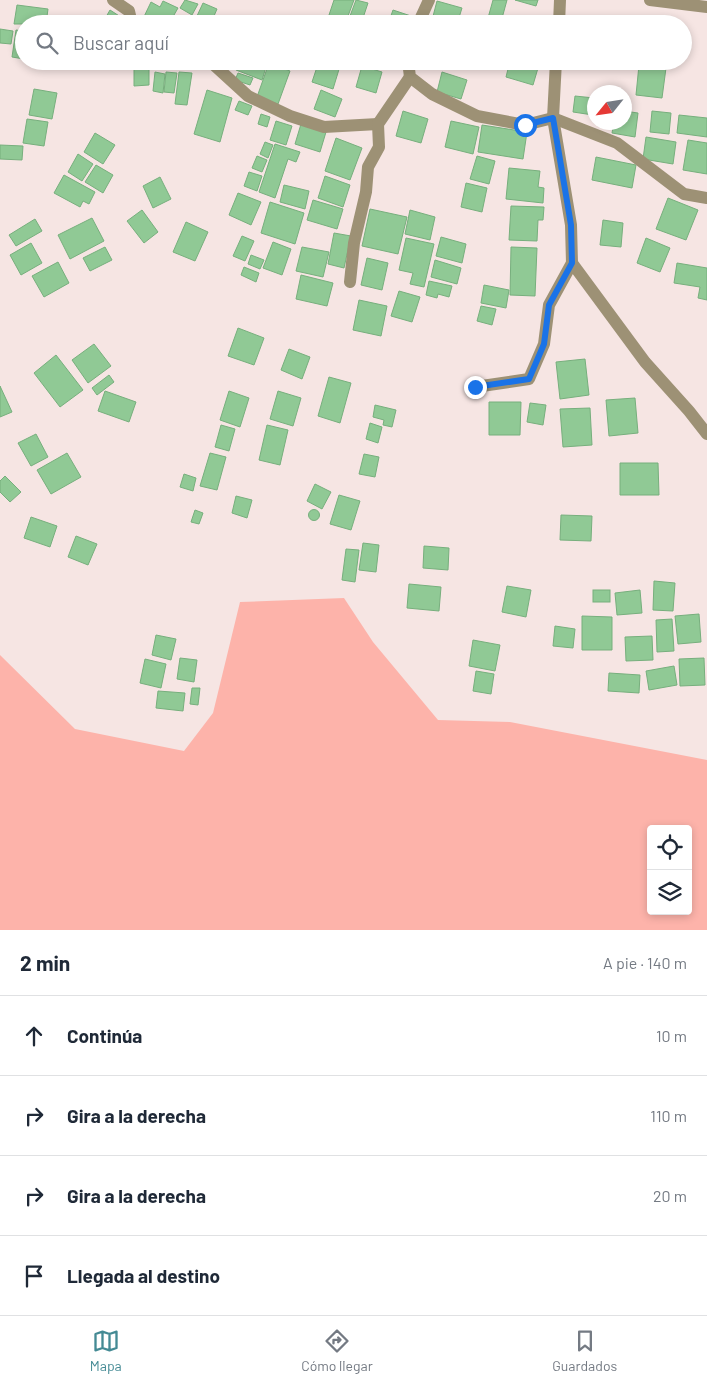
<!DOCTYPE html>
<html lang="es">
<meta charset="utf-8">
<style>
:root{--surface:#fff;--page:#f6f6f7;--text:#1f2937;--muted:#747a83;--line:#e0e1e3;--accent:#448a94}
body{margin:0;font-family:Barlow,sans-serif;background:var(--page);color:var(--text)}
.controls{position:absolute;right:15px;bottom:15px;display:grid;overflow:hidden;border-radius:5px;box-shadow:0 2px 8px #0003}
.controls button{width:45px;height:45px;display:grid;place-items:center;padding:0;border:0;border-bottom:1px solid var(--line);background:var(--surface);color:var(--text);font:25px sans-serif}
.compass{position:absolute;left:587px;top:85px;width:45px;height:45px;border-radius:50%;background:var(--surface);box-shadow:0 2px 8px #0003;rotate:240deg}
.stop{position:absolute;width:15px;height:15px;margin:-11px;border:4px solid #1a73e8;border-radius:50%;background:#fff}
.stop.end{background:#1a73e8;border-color:#fff;box-shadow:0 1px 5px #0008}
.list{margin:0;padding:0;list-style:none}
h2{display:flex;justify-content:space-between;align-items:center;height:65px;margin:0;padding:0 20px;font-size:21px}
h2 small{font-size:16px;font-weight:400;color:var(--muted)}
.list li{display:grid;grid-template-columns:32px 1fr auto;gap:15px;align-items:center;box-sizing:border-box;height:80px;padding:0 20px;border-top:1px solid var(--line)}
.list b{display:block;font-size:19px;white-space:nowrap}
.list em{font-size:16px;font-style:normal;color:var(--muted)}
.icon{flex:none;width:28px;height:28px;fill:none;stroke:currentColor;stroke-width:2;stroke-linecap:round;stroke-linejoin:round}
.map{position:relative;flex:none;width:707px;height:930px;overflow:hidden}
.search{position:absolute;background:var(--surface);box-shadow:0 2px 8px #0003;left:15px;right:15px;top:15px;height:55px;display:flex;align-items:center;gap:12px;box-sizing:border-box;padding:0 18px;border-radius:28px;color:var(--muted);font-size:19px}
.sheet{height:385px;background:var(--surface)}
nav{display:flex;justify-content:space-around;align-items:center;box-sizing:border-box;height:70px;border-top:1px solid var(--line);background:var(--surface);font-size:14px;color:var(--muted)}
nav a{display:grid;justify-items:center;gap:2px}
nav .on{color:var(--accent)}
.map>svg:first-child{display:block}
</style>
<div class="map">
<svg width="707" height="930" viewBox="0 0 707 930">
<rect width="100%" height="100%" fill="#f6e5e3"/>
<path fill="#fdb3aa" fill-rule="evenodd" d="M344,598L373,642L438,720L510,722L707,760V930H0V655L75,729L184,751L213,713L240,602ZM651,829H688V911H651Z"/>
<g fill="#90c995" stroke="#77af7d">
<path d="M185,0L198,4L192,15L180,8Z"/>
<path d="M334,0H354L345,24H326Z"/>
<path d="M356,0L368,3L361,24H347Z"/>
<path d="M493,0H507L501,22L488,18Z"/>
<path d="M515,0H538L536,6Z"/>
<path d="M163,1L178,8L174,15L179,18L176,24L141,23L151,2L160,7Z"/>
<path d="M437,1L462,8L457,24H431Z"/>
<path d="M203,3L217,9L211,23L197,16Z"/>
<path d="M17,5L48,9L46,24H14Z"/>
<path d="M110,10L127,21L125,24H102Z"/>
<path d="M393,10L411,16L408,24H388Z"/>
<path d="M0,29L13,31L11,44L0,43Z"/>
<path d="M16,30L24,31V59L12,57Z"/>
<path d="M239,61H260L267,64L262,80L236,70Z"/>
<path d="M319,61L340,66L333,89L312,82Z"/>
<path d="M370,61H392L390,68Z"/>
<path d="M417,61H442L440,68Z"/>
<path d="M510,61L538,68L533,85L506,77Z"/>
<path d="M269,63L290,71L278,104L257,97Z"/>
<path d="M639,65L666,68L662,98L636,95Z"/>
<path d="M362,66L382,72L376,93L356,87Z"/>
<path d="M134,67H149V85L134,86Z"/>
<path d="M155,72L165,74L163,93L153,91Z"/>
<path d="M166,72L177,73L174,93L164,92Z"/>
<path d="M179,72L192,73L187,105L175,104Z"/>
<path d="M442,72L467,80L461,99L437,92Z"/>
<path d="M238,73L253,78L250,85L235,80Z"/>
<path d="M34,89L57,93L52,119L29,115Z"/>
<path d="M207,90L232,98L220,142L194,134Z"/>
<path d="M321,90L342,99L335,117L314,109Z"/>
<path d="M575,96L594,98L593,115L573,112Z"/>
<path d="M239,101L252,106L248,115L235,110Z"/>
<path d="M403,111L428,119L421,143L396,136Z"/>
<path d="M624,111L638,113L635,137L612,133L614,122H624Z"/>
<path d="M652,111L671,113L669,134L650,132Z"/>
<path d="M261,114L270,117L267,127L258,124Z"/>
<path d="M679,115L707,118V137L677,133Z"/>
<path d="M27,119L48,122L44,146L23,143Z"/>
<path d="M276,121L292,126L286,145L270,140Z"/>
<path d="M451,121L479,127L473,154L445,147Z"/>
<path d="M301,124L326,132L320,152L295,144Z"/>
<path d="M482,125L527,132L523,159L478,152Z"/>
<path d="M95,133L115,145L103,164L84,152Z"/>
<path d="M646,137L676,142L673,164L643,159Z"/>
<path d="M336,138L362,148L350,180L325,171Z"/>
<path d="M688,140L707,143V174L683,170Z"/>
<path d="M265,142L273,145L268,158L260,154Z"/>
<path d="M275,144L300,152L296,162L288,159L275,198L259,192Z"/>
<path d="M0,145L23,146L22,160L0,159Z"/>
<path d="M78,154L93,164L82,181L68,172Z"/>
<path d="M257,156L267,160L262,172L252,168Z"/>
<path d="M477,156L495,161L489,184L470,179Z"/>
<path d="M596,157L636,165L632,188L592,180Z"/>
<path d="M96,165L113,175L103,193L85,182Z"/>
<path d="M509,168L540,171L538,187L544,188L543,203L506,199Z"/>
<path d="M249,172L262,176L257,191L244,186Z"/>
<path d="M64,175L95,192L89,204L83,201L80,207L54,193Z"/>
<path d="M325,176L350,185L343,207L318,198Z"/>
<path d="M160,177L171,199L153,208L143,186Z"/>
<path d="M466,183L487,188L482,212L461,207Z"/>
<path d="M284,185L309,191L305,209L280,202Z"/>
<path d="M238,193L261,202L251,225L229,215Z"/>
<path d="M668,198L698,210L686,240L656,229Z"/>
<path d="M313,200L343,209L337,229L307,220Z"/>
<path d="M270,202L304,213L295,244L261,233Z"/>
<path d="M511,206L544,207L543,220H538L537,241L509,240Z"/>
<path d="M370,209L407,217L398,254L362,246Z"/>
<path d="M142,210L158,232L144,243L127,221Z"/>
<path d="M410,210L435,217L430,240L405,234Z"/>
<path d="M92,218L104,241L70,259L58,235Z"/>
<path d="M35,219L42,231L16,246L9,235Z"/>
<path d="M603,220L623,223L621,247L600,245Z"/>
<path d="M186,222L208,232L195,261L173,252Z"/>
<path d="M334,233L351,236L344,268L328,264Z"/>
<path d="M242,236L254,241L245,261L233,256Z"/>
<path d="M441,237L466,244L462,263L436,256Z"/>
<path d="M406,238L434,244L424,287L410,284L413,273L399,270Z"/>
<path d="M646,238L670,248L660,272L637,263Z"/>
<path d="M273,242L291,249L282,275L263,268Z"/>
<path d="M31,243L42,263L21,275L10,255Z"/>
<path d="M105,247L112,260L90,271L83,258Z"/>
<path d="M302,247L329,252L323,277L296,271Z"/>
<path d="M511,247L537,248L535,296L510,295Z"/>
<path d="M251,255L264,260L260,269L248,264Z"/>
<path d="M367,258L388,263L382,290L361,285Z"/>
<path d="M435,260L461,268L457,284L431,277Z"/>
<path d="M58,262L69,283L44,297L32,276Z"/>
<path d="M677,263L707,268V300L698,298L700,287L674,283Z"/>
<path d="M244,267L259,273L256,282L241,275Z"/>
<path d="M301,275L333,283L327,306L296,299Z"/>
<path d="M429,281L452,286L449,297L438,294L437,298L426,295Z"/>
<path d="M484,285L509,290L506,308L481,303Z"/>
<path d="M399,291L420,297L412,322L391,316Z"/>
<path d="M359,300L387,306L381,336L353,330Z"/>
<path d="M481,306L496,309L492,325L477,321Z"/>
<path d="M238,328L264,338L254,365L228,356Z"/>
<path d="M94,344L111,366L88,383L72,360Z"/>
<path d="M289,349L310,357L302,379L281,370Z"/>
<path d="M56,355L83,390L60,407L34,373Z"/>
<path d="M585,359L589,395L560,399L556,362Z"/>
<path d="M109,375L114,382L97,395L92,388Z"/>
<path d="M329,377L351,383L340,423L318,416Z"/>
<path d="M0,386L12,412L0,417Z"/>
<path d="M105,391L136,402L129,422L98,411Z"/>
<path d="M229,391L249,398L240,427L220,420Z"/>
<path d="M278,391L301,398L293,426L270,419Z"/>
<path d="M635,398L638,433L609,436L606,400Z"/>
<path d="M489,402H521L520,435H489Z"/>
<path d="M530,403L546,405L543,425L527,422Z"/>
<path d="M375,405L396,410L392,427L383,425L384,420L373,417Z"/>
<path d="M590,408L592,445L563,447L560,409Z"/>
<path d="M370,423L382,427L378,443L366,439Z"/>
<path d="M221,425L235,429L229,451L215,447Z"/>
<path d="M267,425L288,430L280,465L259,460Z"/>
<path d="M36,434L48,457L31,466L18,443Z"/>
<path d="M67,453L81,477L51,494L37,470Z"/>
<path d="M210,453L226,457L217,490L200,486Z"/>
<path d="M364,454L379,457L375,477L359,474Z"/>
<path d="M620,463H658L659,495H620Z"/>
<path d="M184,474L196,478L193,491L180,487Z"/>
<path d="M5,476L21,492L10,502L0,492V481Z"/>
<path d="M315,484L331,492L322,509L307,501Z"/>
<path d="M339,495L360,501L351,530L330,524Z"/>
<path d="M236,496L252,500L247,518L232,513Z"/>
<circle cx="314" cy="515" r="5.5"/>
<path d="M195,510L203,513L199,524L191,522Z"/>
<path d="M561,515L592,516L591,541L560,540Z"/>
<path d="M31,517L57,526L50,547L24,538Z"/>
<path d="M76,536L97,544L88,565L68,557Z"/>
<path d="M363,543L379,545L376,572L359,570Z"/>
<path d="M424,546L449,548L448,570L423,568Z"/>
<path d="M346,549L359,550L355,582L342,580Z"/>
<path d="M654,581L675,583L673,611L653,610Z"/>
<path d="M409,584L441,587L439,611L407,608Z"/>
<path d="M507,586L531,590L526,617L502,612Z"/>
<rect x="593" y="590" width="17" height="12"/>
<path d="M640,590L642,613L617,615L615,593Z"/>
<path d="M699,614L701,642L678,644L675,616Z"/>
<path d="M582,616L612,617V650H582Z"/>
<path d="M672,619L674,651L657,652L656,620Z"/>
<path d="M555,626L575,629L573,648L553,646Z"/>
<path d="M156,635L176,639L171,660L152,655Z"/>
<path d="M652,636L653,660L626,661L625,637Z"/>
<path d="M473,640L500,645L495,671L469,666Z"/>
<path d="M180,658L197,660L194,682L177,679Z"/>
<path d="M704,658L705,685L680,686L679,659Z"/>
<path d="M145,659L166,664L161,688L140,683Z"/>
<path d="M674,666L677,685L649,690L646,671Z"/>
<path d="M476,671L494,674L491,694L473,691Z"/>
<path d="M609,673L640,675L639,693L608,691Z"/>
<path d="M192,688H200L198,705L190,704Z"/>
<path d="M158,691L185,693L183,711L156,708Z"/>
</g>
<g fill="none" stroke-linecap="round" stroke-linejoin="round">
<g stroke="#9d9175" stroke-width="12">
<path d="M113,0L129,11L132,24"/>
<path d="M650,0L707,7"/>
<path d="M418,24L429,0"/>
<path d="M559,24L560,0"/>
<path d="M207,61L213,64L248,96L290,116L324,127L378,124"/>
<path d="M408,61L410,77L432,94L477,116L525,125L553,118L617,143L684,194L707,198"/>
<path d="M556,61L553,118L571,225L572,263L645,362L689,411L707,434"/>
<path d="M350,282L354,243L366,192L368,167L379,147L378,124L410,77"/>
<path d="M475,387L529,379L544,344L549,305L572,263"/>
</g>
</g>
<g fill="none" stroke-linecap="round" stroke-linejoin="round">
<path stroke="#1a73e8" stroke-width="6" d="M475,387L529,379L544,344L549,305L572,263L571,225L553,118L525,125"/>
</g>
</svg>
<div class="controls">
<button><svg class="icon" aria-label="locate" viewBox="0 0 24 24"><circle cx="12" cy="12" r="6"/><path d="M12 2v4M12 18v4M2 12h4M18 12h4"/></svg></button>
<button><svg class="icon" aria-label="layers" viewBox="0 0 24 24"><path d="M12 4l9 5-9 5-9-5zM3 14l9 5 9-5"/></svg></button>
</div>
<svg class="compass" viewBox="-18 -18 36 36"><path d="M0-13l5 13h-10z" fill="#e53935"/><path d="M0 13l5-13h-10z" fill="#747a83"/></svg>
<div class="stop" style="left:525px;top:125px"></div>
<div class="stop end" style="left:475px;top:387px"></div>
<div class="search"><svg class="icon" aria-label="search" viewBox="0 0 24 24"><circle cx="10" cy="10" r="6"/><path d="M15 15l6 6"/></svg>Buscar aquí</div>
</div>
<section class="sheet">
<h2>2 min<small>A pie · 140 m</small></h2>
<ul class="list">
<li><svg class="icon" aria-label="ahead" viewBox="0 0 24 24"><path d="M12 20V5M6 11l6-6 6 6"/></svg><div><b>Continúa</b></div><em>10 m</em></li>
<li><svg class="icon" aria-label="right" viewBox="0 0 24 24"><path d="M7 20v-9h11M14 6l5 5-5 5"/></svg><div><b>Gira a la derecha</b></div><em>110 m</em></li>
<li><svg class="icon" aria-label="right" viewBox="0 0 24 24"><path d="M7 20v-9h11M14 6l5 5-5 5"/></svg><div><b>Gira a la derecha</b></div><em>20 m</em></li>
<li><svg class="icon" aria-label="arrive" viewBox="0 0 24 24"><path d="M6 21V4h12l-3 4 3 4H6"/></svg><div><b>Llegada al destino</b></div></li>
</ul>
</section>
<nav>
<a class="on"><svg class="icon" aria-label="map" viewBox="0 0 24 24"><path d="M3 6l6-2 6 2 6-2v14l-6 2-6-2-6 2zM9 4v14M15 6v14"/></svg>Mapa</a>
<a><svg class="icon" aria-label="directions" viewBox="0 0 24 24"><path d="M12 3l9 9-9 9-9-9zM9 14v-3h6M13 9l2 2-2 2"/></svg>Cómo llegar</a>
<a><svg class="icon" aria-label="saved" viewBox="0 0 24 24"><path d="M7 4h10v16l-5-4-5 4z"/></svg>Guardados</a>
</nav>
